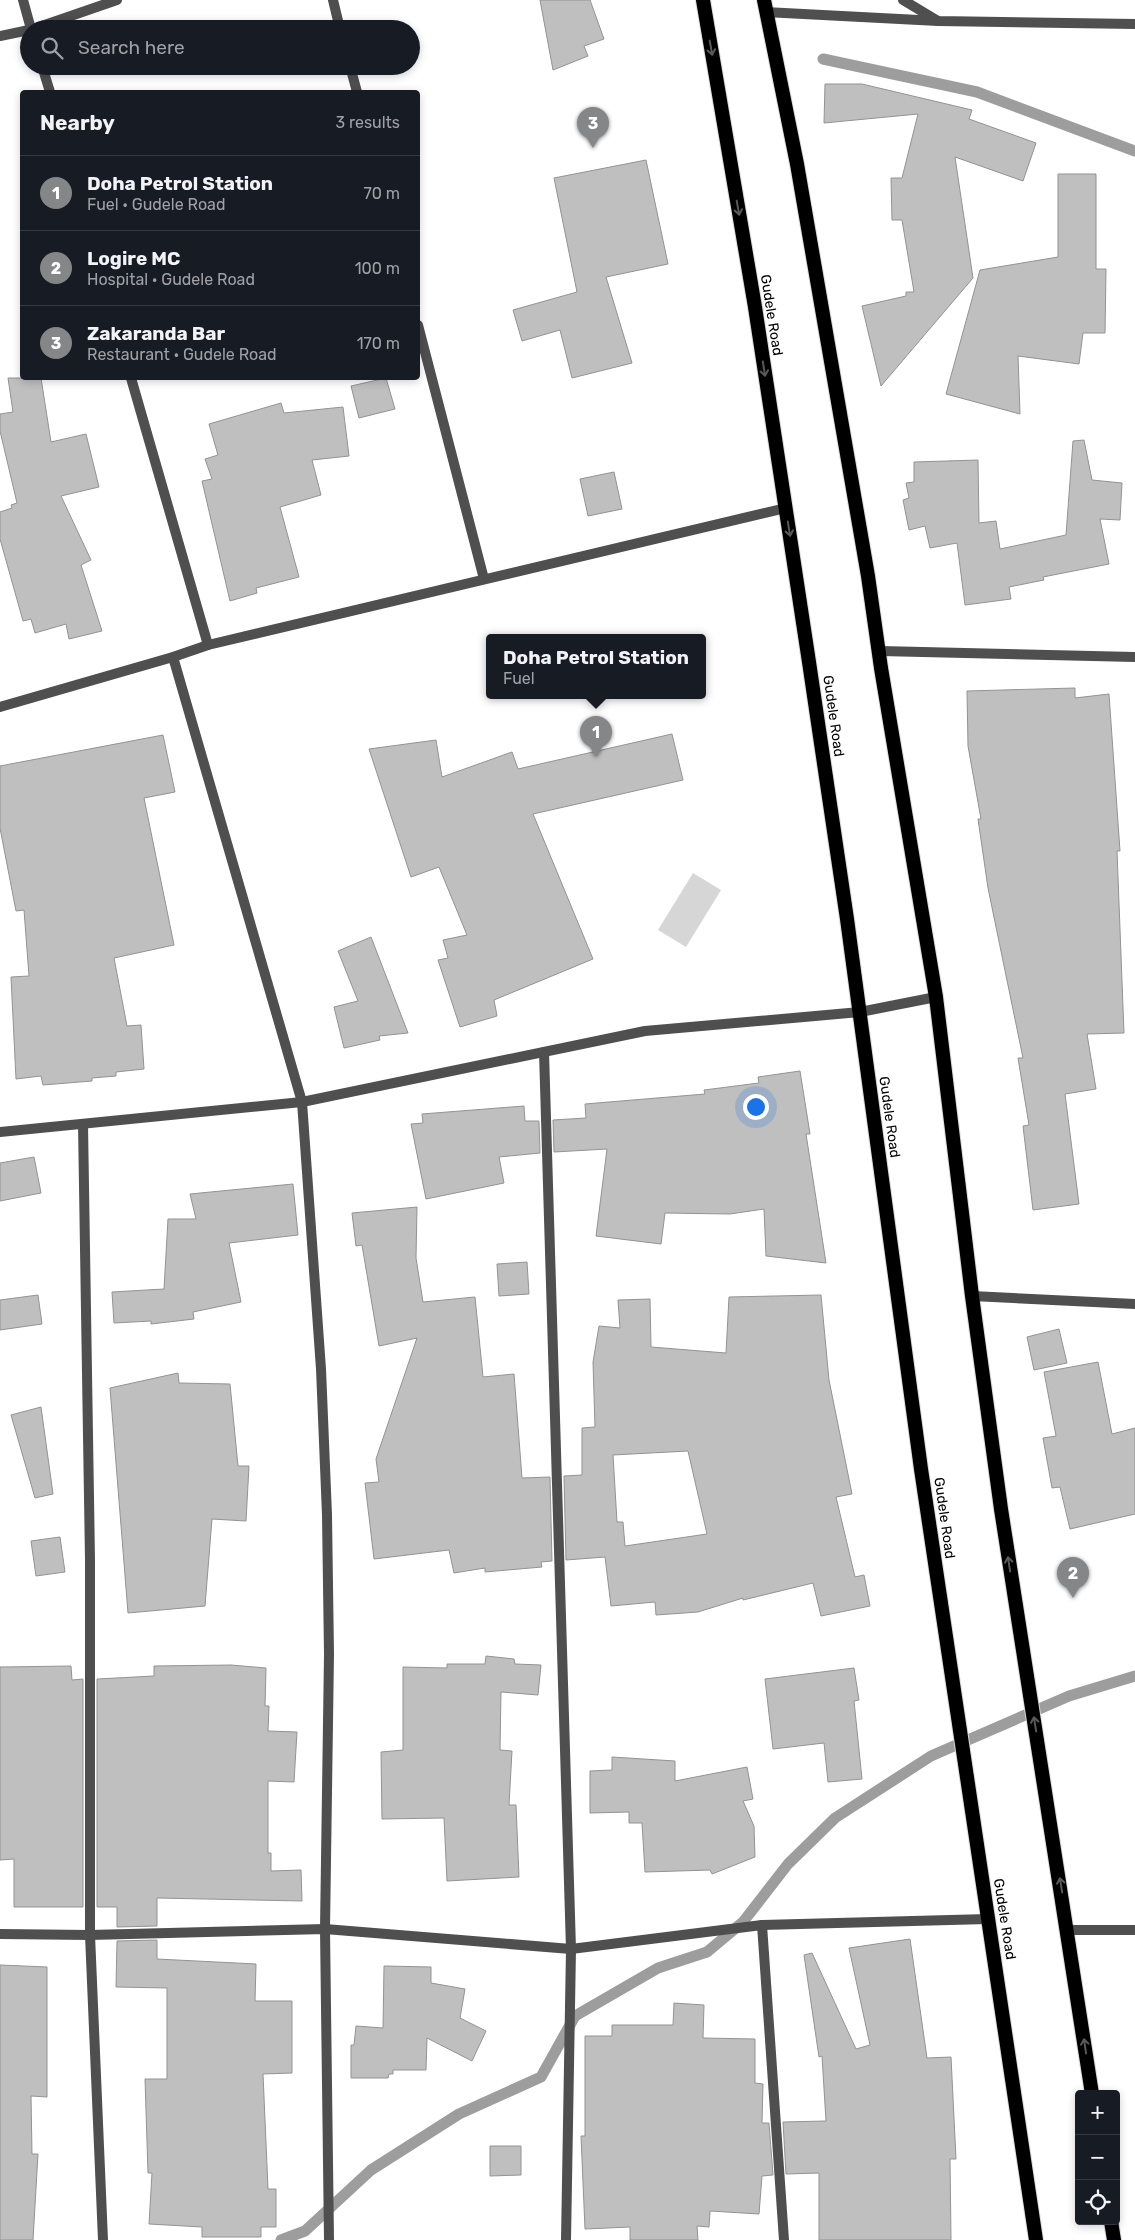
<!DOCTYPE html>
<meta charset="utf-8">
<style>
:root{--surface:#171b24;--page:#242831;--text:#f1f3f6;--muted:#9ea1a6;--line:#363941;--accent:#858687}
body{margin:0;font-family:Rubik,sans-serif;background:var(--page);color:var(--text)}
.controls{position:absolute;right:15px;bottom:15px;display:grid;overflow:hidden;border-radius:5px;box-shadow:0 2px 8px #0003}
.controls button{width:45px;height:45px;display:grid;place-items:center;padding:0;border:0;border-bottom:1px solid var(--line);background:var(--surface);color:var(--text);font:25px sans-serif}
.you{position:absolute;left:755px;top:1106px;width:18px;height:18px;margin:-12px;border:4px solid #fff;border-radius:50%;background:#1a73e8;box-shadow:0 0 0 8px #1a73e833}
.badge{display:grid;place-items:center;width:32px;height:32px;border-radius:50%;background:var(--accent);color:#fff;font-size:16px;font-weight:700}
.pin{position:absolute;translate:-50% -41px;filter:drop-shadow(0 1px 2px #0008)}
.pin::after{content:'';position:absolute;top:26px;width:18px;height:15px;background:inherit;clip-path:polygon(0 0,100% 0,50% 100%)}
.popup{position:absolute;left:486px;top:634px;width:220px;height:65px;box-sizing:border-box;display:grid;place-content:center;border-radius:5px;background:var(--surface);filter:drop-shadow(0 1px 4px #0005);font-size:16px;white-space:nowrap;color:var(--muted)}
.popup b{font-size:19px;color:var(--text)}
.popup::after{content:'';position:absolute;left:50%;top:100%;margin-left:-10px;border:10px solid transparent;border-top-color:var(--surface)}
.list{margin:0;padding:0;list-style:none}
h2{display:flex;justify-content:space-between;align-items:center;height:65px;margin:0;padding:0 20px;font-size:21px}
h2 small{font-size:16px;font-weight:400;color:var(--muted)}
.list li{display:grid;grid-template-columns:32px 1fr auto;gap:15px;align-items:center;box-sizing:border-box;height:75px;padding:0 20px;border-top:1px solid var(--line)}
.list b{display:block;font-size:19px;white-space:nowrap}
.list p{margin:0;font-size:16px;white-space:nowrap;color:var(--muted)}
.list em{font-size:16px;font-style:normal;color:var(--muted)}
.icon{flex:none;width:28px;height:28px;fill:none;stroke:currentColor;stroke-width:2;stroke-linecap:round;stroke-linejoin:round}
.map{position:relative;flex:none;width:1135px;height:2240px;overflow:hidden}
.search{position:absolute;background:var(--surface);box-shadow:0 2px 8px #0003;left:20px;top:20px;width:400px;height:55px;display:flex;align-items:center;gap:12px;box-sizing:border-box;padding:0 18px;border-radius:28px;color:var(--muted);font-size:19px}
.panel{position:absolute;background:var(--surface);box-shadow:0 2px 8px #0003;left:20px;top:90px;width:400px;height:290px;border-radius:5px}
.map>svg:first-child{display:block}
</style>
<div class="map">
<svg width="1135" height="2240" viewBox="0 0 1135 2240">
<rect width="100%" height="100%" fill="#fff"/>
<path fill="#d6d6d6" d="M693,873L721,890L686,947L658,930Z"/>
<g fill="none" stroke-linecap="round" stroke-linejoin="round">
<g stroke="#9d9d9d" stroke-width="11">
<path d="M823,59L977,92L1135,151"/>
<path d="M281,2240L305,2231L371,2170L459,2114L541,2077L575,2016L658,1968L707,1952L743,1922L788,1864L835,1818L931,1756L1069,1696L1135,1676"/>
</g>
</g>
<g fill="#bfbfbf" stroke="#939393" fill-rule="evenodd">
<path d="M540,0H590L604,39L584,46L588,56L553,70Z"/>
<path d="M825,84H862L972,110L969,119L1036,143L1023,181L955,157L973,278L881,386L862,306L906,296V292H914L902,220H892L891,178H902L918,114L824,123Z"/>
<path d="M646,160L668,264L606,277L632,363L572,378L560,330L522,341L513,310L577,292L554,178Z"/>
<path d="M1058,174H1096V269H1106L1105,333H1083L1079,364L1018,356L1020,414L946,394L980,270L1058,257Z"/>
<path d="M8,378H41L51,442L86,434L99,487L61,496L91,560L81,565L102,631L69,639L66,624L35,633L31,619L23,621L0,539V512L12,508L11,505L17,503L0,431V414L13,412Z"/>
<path d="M386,378L395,409L359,418L351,386Z"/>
<path d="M281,403L284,413L343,407L349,456L312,460L321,495L280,507L299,577L256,588L257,593L230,601L202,481L212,479L205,459L218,455L209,424Z"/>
<path d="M1084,440L1092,480L1122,483L1120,520L1100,519L1109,564L1043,577L1044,580L1009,587L1011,599L965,605L957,543L930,548L925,526L909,530L903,500L909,498L906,483L914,482V462L978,460L979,523L996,521L1000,549L1066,535L1073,441Z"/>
<path d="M614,472L622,509L588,516L580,479Z"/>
<path d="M1075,688V698L1109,694L1120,851H1117L1124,1033L1087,1034L1096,1089L1065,1094L1079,1204L1033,1210L1023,1126L1029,1125L1018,1058H1023L988,888L978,819H981L968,746L967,691Z"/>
<path d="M672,734L683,780L533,814L593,959L494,1000L497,1016L460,1027L438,960L448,958L443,940L467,935L439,867L411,877L369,749L436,740L442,777L512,752L518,769Z"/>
<path d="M163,735L175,792L144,798L174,945L114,958L127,1026L141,1025L144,1069L116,1072V1076L92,1078V1081L43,1085L41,1076L16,1079L11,977L29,976L24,910L16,911L0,828V766Z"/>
<path d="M371,937L408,1033L379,1036L380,1040L344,1048L334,1007L358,1001L338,951Z"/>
<path d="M800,1071L810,1134H806L826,1263L766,1256L764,1209L730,1214L665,1213L661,1244L596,1236L607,1149L554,1152L553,1120L586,1118L585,1104L705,1094L704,1090L759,1083L758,1077Z"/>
<path d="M524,1106L525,1121H539L540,1153L499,1157L504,1183L426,1199L411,1124L423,1123L422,1114Z"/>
<path d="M34,1157L41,1193L0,1201V1163Z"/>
<path d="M293,1184L298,1235L229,1243L241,1302L193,1312L194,1319L151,1324V1321L114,1323L112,1292L164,1289L168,1219H196L190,1194Z"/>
<path d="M417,1207L416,1258L423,1302L475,1297L483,1377L514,1374L522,1478L550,1477L552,1561L541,1562L542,1567L485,1572V1568L454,1573L449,1550L374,1559L365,1483L379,1482L376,1459L417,1338L379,1346L362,1245L356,1246L352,1213Z"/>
<path d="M527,1262L529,1294L499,1296L497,1264Z"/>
<path d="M38,1295L42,1324L0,1330V1300Z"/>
<path d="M821,1295L829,1380L852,1494L836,1497L855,1577L864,1575L870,1606L821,1616L813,1583L743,1600V1598L698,1612L656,1615L655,1602L611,1606L605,1557L566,1560L564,1476L582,1475V1428L595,1427L593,1362L599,1326L620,1328L618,1300L650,1299L651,1347L726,1353L729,1297ZM688,1451L707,1534L625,1546L623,1522H617L613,1455Z"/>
<path d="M1059,1329L1067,1363L1034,1370L1027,1337Z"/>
<path d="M1098,1362L1112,1434L1135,1428V1514L1070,1529L1060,1487L1052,1488L1043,1438L1056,1436L1044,1372Z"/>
<path d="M178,1373L179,1383L230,1384L238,1466H249L246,1521L212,1519L205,1606L128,1613L110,1388Z"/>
<path d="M41,1407L53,1494L35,1498L11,1415Z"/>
<path d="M60,1537L65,1572L36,1576L31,1541Z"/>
<path d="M486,1656L514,1659L515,1664L541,1665L538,1695L501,1692L500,1750L512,1751L509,1805H516L519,1877L447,1881L444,1818L382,1819L381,1752L403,1750V1667L447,1668V1664H485Z"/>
<path d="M231,1665L266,1668L265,1706H269L268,1731L297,1732L294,1782L268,1781V1853H271V1871L301,1870L302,1901L157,1898V1926L117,1927V1907H97V1679L154,1676V1666Z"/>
<path d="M71,1666L72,1680L83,1679V1907H14V1859L0,1860V1667Z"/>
<path d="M854,1668L859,1700L854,1701L862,1779L828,1782L824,1743L773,1749L765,1679Z"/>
<path d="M612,1757L675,1761V1781L747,1767L753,1799L743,1801L754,1826L755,1857L712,1874L710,1870L645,1872L642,1823H629V1812L590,1813V1771L612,1770Z"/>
<path d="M910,1939L927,2058L951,2057L956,2159H950L951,2240H819V2173L786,2174L783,2122L826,2121L822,2056L819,2057L804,1955L812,1953L856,2049L870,2045L849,1948Z"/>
<path d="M157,1940V1959L256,1964L255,2001H292V2073L263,2074L268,2189H276V2227H261V2237H202V2227L149,2224L152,2173H148L145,2079H167V1988L116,1987L117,1941Z"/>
<path d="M0,1965L47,1967V2097L31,2096L32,2154H38L33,2240H0Z"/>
<path d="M384,1966L431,1967V1983L465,1989L460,2018L486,2031L472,2061L427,2038L426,2070H393V2074H389L388,2078H351V2045H354L356,2026L383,2028Z"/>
<path d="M674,2003L704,2005L703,2038L755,2039V2083L763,2084L762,2123H769L773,2175L762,2176L759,2214L710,2211L709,2227L697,2226L698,2240H630V2227L585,2229L581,2136H585V2036H612V2025H673Z"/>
<path d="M490,2146H521V2175L490,2176Z"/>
</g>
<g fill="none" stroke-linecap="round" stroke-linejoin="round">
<defs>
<g id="trunk">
<path d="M703,0L755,307L809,662L847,919L921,1469L1036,2240"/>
<path d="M764,0L797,164L868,576L881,668L936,997L972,1296L1001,1509L1092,2094"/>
<path d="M1111,2221L1114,2240"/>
</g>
</defs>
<use href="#trunk" stroke="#dbdbdb" stroke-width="16"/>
<path stroke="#4f4f4f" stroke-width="10" d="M903,0L938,21"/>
<g stroke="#4f4f4f" stroke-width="10">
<path d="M23,0L31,29"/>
<path d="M333,0L340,29"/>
<path d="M765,12L938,21L1135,24"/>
<path d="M33,29L117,0"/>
<path d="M0,36L29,30"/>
<path d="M42,66L50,92"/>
<path d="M350,66L357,92"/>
<path d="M418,325L484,579"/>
<path d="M131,378L208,645"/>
<path d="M880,651L1135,657"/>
<path d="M173,657L302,1102L321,1369L327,1515L329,1654L325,1929L329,2240"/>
<path d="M0,707L173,657L208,645L786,508"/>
<path d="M544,1052L571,1949L566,2240"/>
<path d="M83,1124L90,1560V1935L103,2240"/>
<path d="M0,1132L302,1102L645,1031L860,1012L936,997"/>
<path d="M972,1296L1135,1304"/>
<path d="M762,1925L784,2240"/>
<path d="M1068,1930H1135"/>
<path d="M0,1934L90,1935L325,1929L571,1949L762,1925L988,1919"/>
</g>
<use href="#trunk" stroke="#000" stroke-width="14"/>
</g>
<defs><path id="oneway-shaft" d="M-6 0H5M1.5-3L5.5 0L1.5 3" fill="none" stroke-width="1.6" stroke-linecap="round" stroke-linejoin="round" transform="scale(1.25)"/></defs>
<g stroke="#595959">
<use href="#oneway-shaft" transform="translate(711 48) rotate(80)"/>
<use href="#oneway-shaft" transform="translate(738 208) rotate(80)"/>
<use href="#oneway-shaft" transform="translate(764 369) rotate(81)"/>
<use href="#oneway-shaft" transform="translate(789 529) rotate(81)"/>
<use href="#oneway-shaft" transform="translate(1009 1564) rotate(-99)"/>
<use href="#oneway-shaft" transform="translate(1035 1724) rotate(-99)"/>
<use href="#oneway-shaft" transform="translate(1061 1885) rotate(-99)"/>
<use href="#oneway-shaft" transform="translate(1085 2046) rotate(-98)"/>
</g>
<g text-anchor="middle" stroke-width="4.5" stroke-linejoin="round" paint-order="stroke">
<g font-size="14" fill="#000" stroke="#fff">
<text transform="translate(772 315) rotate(81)" y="5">Gudele Road</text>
<text transform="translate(834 716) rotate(82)" y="5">Gudele Road</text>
<text transform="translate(890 1117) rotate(82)" y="5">Gudele Road</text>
<text transform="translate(945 1518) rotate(82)" y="5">Gudele Road</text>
<text transform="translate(1005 1919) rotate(81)" y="5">Gudele Road</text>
</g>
</g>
</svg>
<div class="controls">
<button>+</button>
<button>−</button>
<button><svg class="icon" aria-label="locate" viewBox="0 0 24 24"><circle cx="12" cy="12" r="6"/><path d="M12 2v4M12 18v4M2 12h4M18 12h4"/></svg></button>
</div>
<div class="you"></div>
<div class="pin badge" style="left:596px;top:757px">1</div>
<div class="popup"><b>Doha Petrol Station</b>Fuel</div>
<div class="pin badge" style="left:1073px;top:1598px">2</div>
<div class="pin badge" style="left:593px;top:148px">3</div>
<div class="search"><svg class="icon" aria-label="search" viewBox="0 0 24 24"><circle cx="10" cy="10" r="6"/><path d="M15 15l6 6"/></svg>Search here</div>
<section class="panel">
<h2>Nearby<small>3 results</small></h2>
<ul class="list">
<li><span class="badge">1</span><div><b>Doha Petrol Station</b><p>Fuel · Gudele Road</p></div><em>70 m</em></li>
<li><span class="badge">2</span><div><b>Logire MC</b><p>Hospital · Gudele Road</p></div><em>100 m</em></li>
<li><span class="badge">3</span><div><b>Zakaranda Bar</b><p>Restaurant · Gudele Road</p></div><em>170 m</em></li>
</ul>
</section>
</div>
